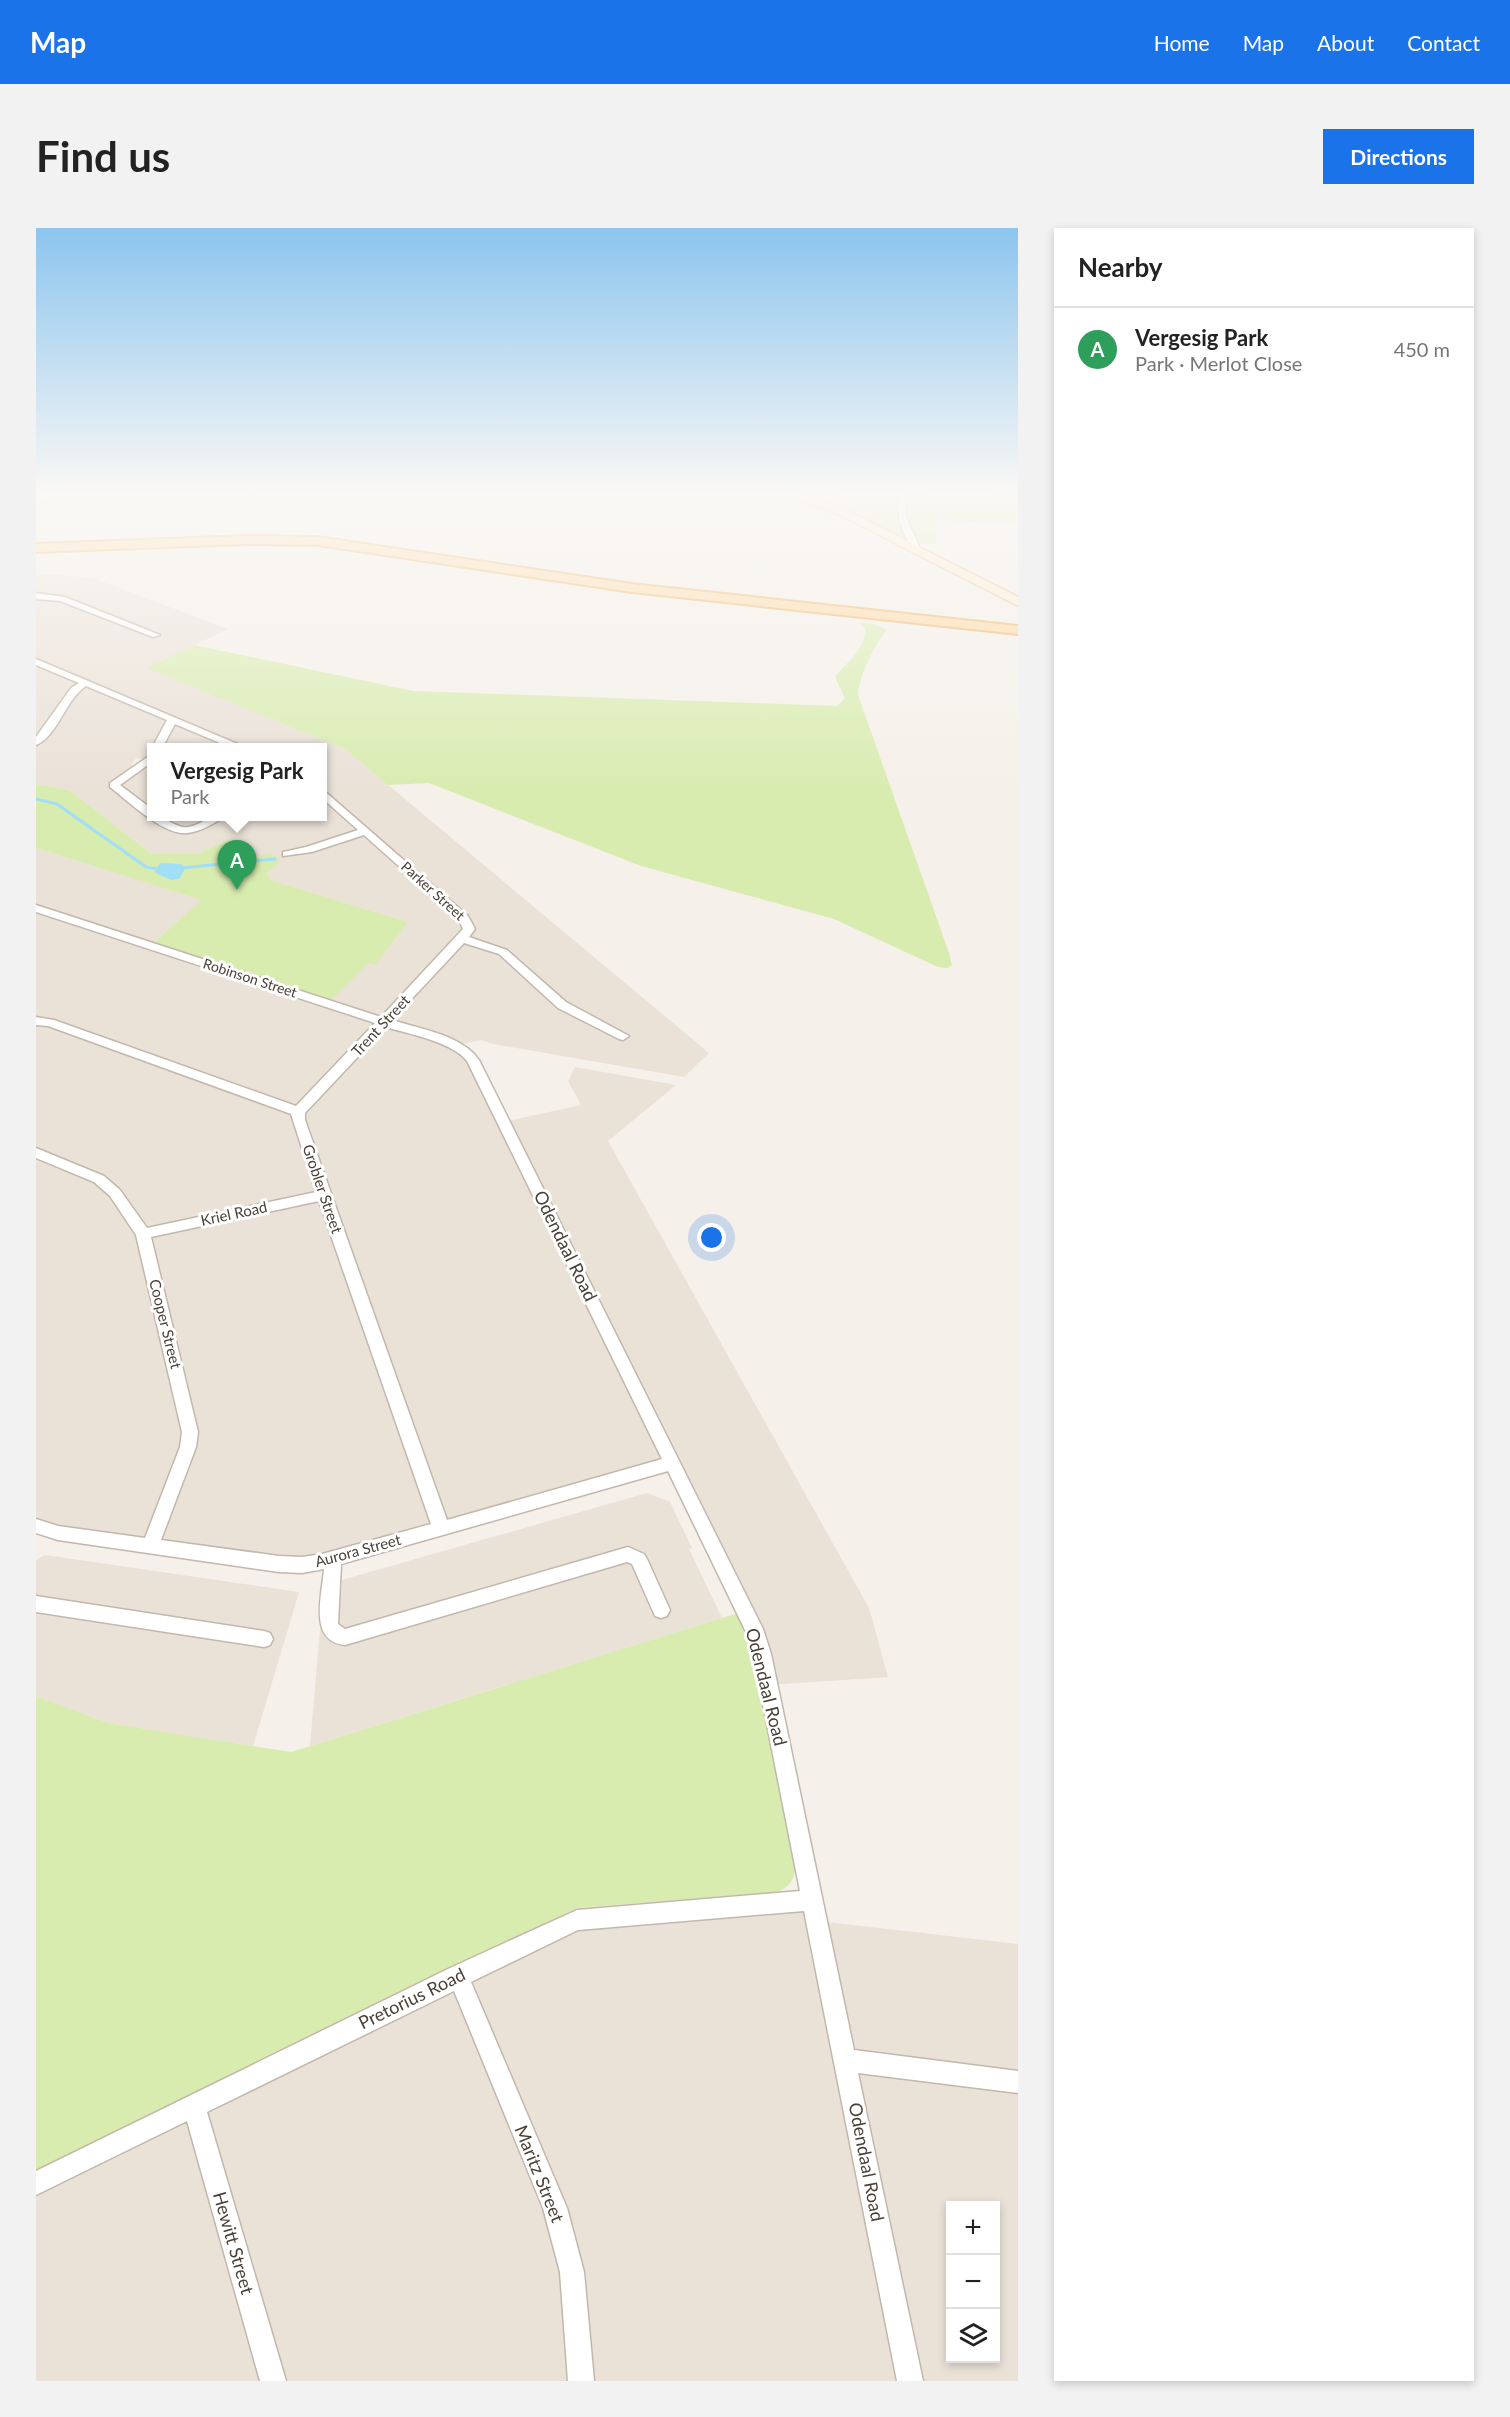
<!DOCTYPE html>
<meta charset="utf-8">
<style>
:root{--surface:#fff;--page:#f2f2f2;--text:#222;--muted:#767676;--line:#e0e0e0;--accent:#1a73e8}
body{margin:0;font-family:Lato,sans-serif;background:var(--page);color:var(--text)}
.controls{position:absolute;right:18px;bottom:18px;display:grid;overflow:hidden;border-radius:0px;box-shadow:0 3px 9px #0003}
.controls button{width:54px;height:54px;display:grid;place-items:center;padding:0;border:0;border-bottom:2px solid var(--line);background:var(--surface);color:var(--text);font:30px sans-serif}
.you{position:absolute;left:676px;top:1010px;width:21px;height:21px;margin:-15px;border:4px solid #fff;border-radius:50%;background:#1a73e8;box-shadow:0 0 0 9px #1a73e833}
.badge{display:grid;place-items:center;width:39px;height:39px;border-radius:50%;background:var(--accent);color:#fff;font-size:20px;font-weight:700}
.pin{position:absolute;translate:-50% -50px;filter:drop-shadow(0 2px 3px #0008)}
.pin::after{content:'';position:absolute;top:32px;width:21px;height:18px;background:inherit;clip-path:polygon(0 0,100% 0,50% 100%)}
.popup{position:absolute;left:111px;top:515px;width:180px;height:78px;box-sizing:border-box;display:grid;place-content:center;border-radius:0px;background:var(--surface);filter:drop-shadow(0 2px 4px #0005);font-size:20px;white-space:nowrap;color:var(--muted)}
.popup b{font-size:22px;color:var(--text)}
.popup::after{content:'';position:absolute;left:50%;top:100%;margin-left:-12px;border:12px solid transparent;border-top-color:var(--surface)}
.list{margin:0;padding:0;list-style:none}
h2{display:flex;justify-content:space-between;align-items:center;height:78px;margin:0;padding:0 24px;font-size:26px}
h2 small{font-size:20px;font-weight:400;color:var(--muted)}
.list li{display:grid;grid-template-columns:39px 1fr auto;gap:18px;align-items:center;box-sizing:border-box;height:84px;padding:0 24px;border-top:2px solid var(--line)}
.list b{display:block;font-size:22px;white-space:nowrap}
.list p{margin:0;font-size:20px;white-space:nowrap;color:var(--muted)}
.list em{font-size:20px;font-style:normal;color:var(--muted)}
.icon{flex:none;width:33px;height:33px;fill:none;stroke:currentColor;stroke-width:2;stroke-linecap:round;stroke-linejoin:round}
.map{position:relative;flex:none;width:982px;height:2153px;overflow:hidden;border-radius:0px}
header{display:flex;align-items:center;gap:36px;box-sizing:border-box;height:84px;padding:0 30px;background:var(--accent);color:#fff}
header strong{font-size:28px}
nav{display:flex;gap:33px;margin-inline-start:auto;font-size:21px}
.intro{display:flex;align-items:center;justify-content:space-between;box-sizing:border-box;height:144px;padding:0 36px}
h1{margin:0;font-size:42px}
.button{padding:15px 27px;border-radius:0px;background:var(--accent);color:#fff;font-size:21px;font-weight:700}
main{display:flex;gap:36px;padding:0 36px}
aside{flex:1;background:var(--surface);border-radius:0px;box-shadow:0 3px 9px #0003}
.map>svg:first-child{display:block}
</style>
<header>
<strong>Map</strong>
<nav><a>Home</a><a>Map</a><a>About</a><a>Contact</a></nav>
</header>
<div class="intro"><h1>Find us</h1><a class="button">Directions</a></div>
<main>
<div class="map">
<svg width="982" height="2153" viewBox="0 0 982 2153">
<rect width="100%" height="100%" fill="#f5f0e9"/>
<g fill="#eae1d7" fill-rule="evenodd">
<path d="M14,346L57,350L192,401L111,440L309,521L673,825L648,849L457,816L445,812L421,817L429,823L467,894L545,877L532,853L539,839L640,857L572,913L833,1380L852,1449L731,1457L725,1427L635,1235L275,1335L0,1297V620L167,672L114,717L291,775L372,694L234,652L230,645L244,633L220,629L194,611L161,626H116L33,562L0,556V348ZM116,520H286V588H116L115,542L97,540L96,536L100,530L115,532Z"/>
<path d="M611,1265L634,1274L656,1320L653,1321L686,1390L274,1518L287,1366L306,1362V1352Z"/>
<path d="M9,1327L263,1364L217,1518L72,1495L0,1468V1332Z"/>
<path d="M777,1671L782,1693L982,1716V2153H0V1954L527,1696ZM914,1978H960V2130H914Z"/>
</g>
<g fill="#d8ecaf">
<path d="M749,263H917L902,264L894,268L892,277L902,273L941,280L959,268V263H982V297L899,292L901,304L899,311L902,314C874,323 831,292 805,281C795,268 784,271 769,269C762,268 755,265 749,263Z"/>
<path d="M822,394L837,396L851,402C838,416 823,449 822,467L913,725L916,737L911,740L902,739L798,691L605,638L393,555L352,557L309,521L110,440L158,417L377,463L802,478L809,470L799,449C809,435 831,421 829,400Z"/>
<path d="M0,556L33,562L116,626H161L194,611L220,629L235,625L244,634L231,645L234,652L372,694L339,737L332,735L295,772L118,714L166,672L0,620Z"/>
<path d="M702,1385L717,1428L759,1636C760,1650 754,1659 741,1664L541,1680L0,1943V1468L72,1495L255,1524Z"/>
</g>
<path fill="#a2def6" d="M124,635L145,636L149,641L143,651L135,652L118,644Z"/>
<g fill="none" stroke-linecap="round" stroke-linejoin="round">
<g stroke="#a2def6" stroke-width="3">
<path d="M0,571L21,576L110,639L122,641"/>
<path d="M145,640L239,631"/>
</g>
<defs>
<g id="street">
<path d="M856,263H887L871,266C864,296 882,303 884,325L877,323C867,305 858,288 864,267L771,273L767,271L771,269Z"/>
<path d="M0,365L29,369L124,407L117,409L24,373L0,371Z"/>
<path d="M0,431L211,520H196L139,496L126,520H116L131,492L50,458C30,471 21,509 0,517V509L35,460L43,455L0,437Z"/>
<path d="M116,526V534L84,557L116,581V588C130,588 140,601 152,599C166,597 169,588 188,588L187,590C176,596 164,604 151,605C128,608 92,573 74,559V555Z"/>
<path d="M286,561L432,688L439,701L433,709L471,722L530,774L593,808L587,812L583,811L522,780L463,726L428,715L356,792C384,801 426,807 443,832L727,1401L735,1426L818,1822L982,1843V1865L822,1845L887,2153H861L768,1683L542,1702L435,1754L531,1980L548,2044L558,2153H532L524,2044L507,1980L418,1763L171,1884L250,2153H224L151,1893L0,1967V1943L414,1740L541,1682L764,1663L717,1426L709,1402L632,1243L305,1336L302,1396L309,1401L592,1319L608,1326L611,1331L634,1382L631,1388L625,1390L619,1388L596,1336L591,1334L309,1417C272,1413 286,1368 288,1341L266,1345L243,1344L22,1312L0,1305V1291L22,1298L109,1310L144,1219L146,1204L100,1007L74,968L58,954L0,930V920L68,948L84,962L111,1000L280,964L255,886L12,798L0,797V789L18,792L260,878L339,795L0,684V677L345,789L427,701L423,692L328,607L276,624L247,628V624L270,619L322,602L286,570ZM350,799C372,806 417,814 431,833L626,1231L411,1292L269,892V885ZM283,973L395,1296L286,1326L266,1329L243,1328L125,1312L160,1219L162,1204L115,1009Z"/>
<path d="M0,1368L228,1403L234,1405L237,1411L234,1417L228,1419L0,1384Z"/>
</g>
<g id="secondary">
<path d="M19,263H33L0,276V269Z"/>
<path d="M735,263C761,261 788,273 812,283L982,369V378L804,287Z"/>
</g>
<path id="primary" d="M210,308L282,309L596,356L982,398V406L596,364L282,317L210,316L0,324V316Z"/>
</defs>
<use href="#street" stroke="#c2b7ab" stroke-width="3"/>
<use href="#secondary" stroke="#dcc198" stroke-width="3"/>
<use href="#primary" stroke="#ecb160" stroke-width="4"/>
<use href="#street" fill="#fff" fill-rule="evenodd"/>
<use href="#secondary" fill="#ffebc9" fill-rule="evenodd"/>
<use href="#primary" fill="#ffd598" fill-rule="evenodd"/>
</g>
<linearGradient id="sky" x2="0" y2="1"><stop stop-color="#8cc5ee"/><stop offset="0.47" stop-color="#faf8f5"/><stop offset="1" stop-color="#faf8f5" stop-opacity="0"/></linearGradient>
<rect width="982" height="564" fill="url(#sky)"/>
<g text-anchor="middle" stroke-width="6" stroke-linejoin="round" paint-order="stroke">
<g font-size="14" fill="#4a4036" stroke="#fff">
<text transform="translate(397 663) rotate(42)" y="5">Parker Street</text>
<text transform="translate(214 750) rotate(18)" y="5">Robinson Street</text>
</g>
<g font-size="15" fill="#4a4036" stroke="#fff">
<text transform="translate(345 798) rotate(-47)" y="5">Trent Street</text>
<text transform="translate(286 961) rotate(71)" y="5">Grobler Street</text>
<text transform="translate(198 986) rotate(-12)" y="5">Kriel Road</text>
<text transform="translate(129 1096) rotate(76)" y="5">Cooper Street</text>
<text transform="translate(322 1323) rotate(-15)" y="5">Aurora Street</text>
</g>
<g font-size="18" fill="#4a4036" stroke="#fff">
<text transform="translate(529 1018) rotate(64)" y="6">Odendaal Road</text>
<text transform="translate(730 1459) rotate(76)" y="6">Odendaal Road</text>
<text transform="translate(376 1771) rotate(-26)" y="6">Pretorius Road</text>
<text transform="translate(830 1934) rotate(79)" y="6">Odendaal Road</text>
<text transform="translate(503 1946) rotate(68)" y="6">Maritz Street</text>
<text transform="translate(197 2015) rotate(74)" y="6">Hewitt Street</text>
</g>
</g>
</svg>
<div class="controls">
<button>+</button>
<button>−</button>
<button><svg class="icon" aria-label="layers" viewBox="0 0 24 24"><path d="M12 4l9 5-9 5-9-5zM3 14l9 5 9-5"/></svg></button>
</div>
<div class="you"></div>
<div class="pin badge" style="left:201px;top:662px;background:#2e9e5b">A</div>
<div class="popup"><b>Vergesig Park</b>Park</div>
</div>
<aside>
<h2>Nearby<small></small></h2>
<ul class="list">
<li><span class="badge" style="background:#2e9e5b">A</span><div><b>Vergesig Park</b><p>Park · Merlot Close</p></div><em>450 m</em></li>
</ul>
</aside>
</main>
